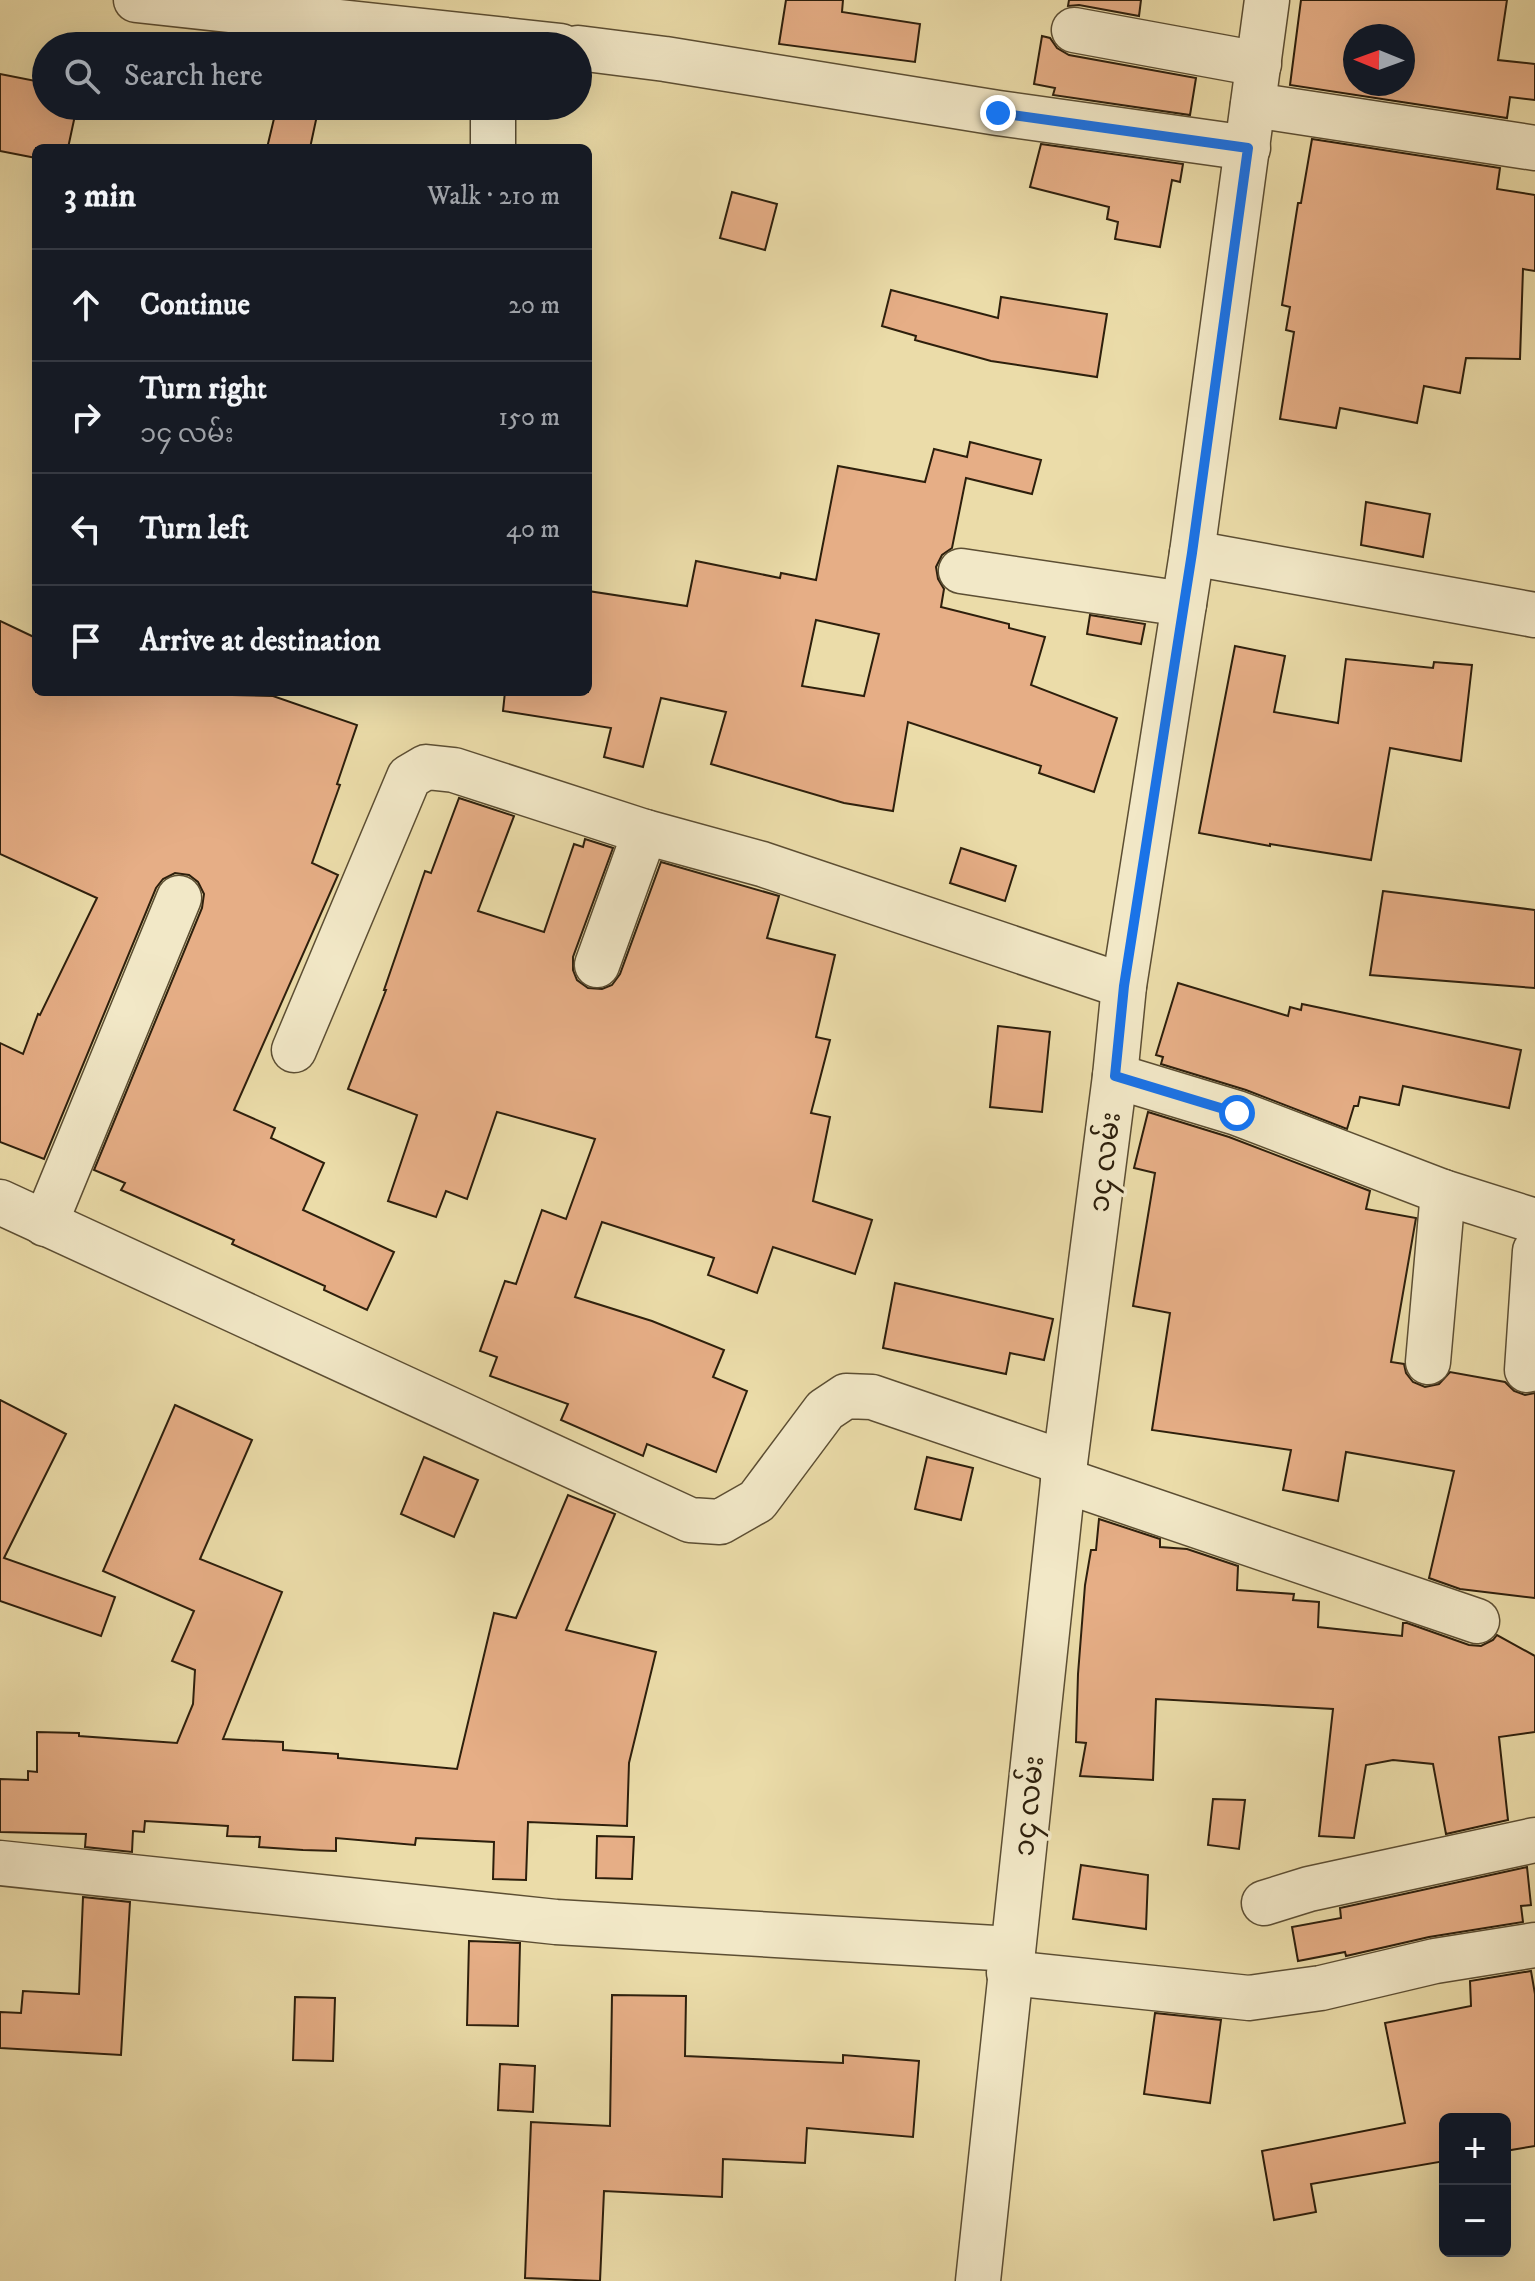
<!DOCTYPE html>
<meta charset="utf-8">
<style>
:root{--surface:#171b24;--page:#242831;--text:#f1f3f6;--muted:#9ea1a6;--line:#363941}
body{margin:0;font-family:"IM FELL DW Pica","Noto Sans Myanmar",serif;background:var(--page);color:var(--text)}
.controls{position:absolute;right:24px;bottom:24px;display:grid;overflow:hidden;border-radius:12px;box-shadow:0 8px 32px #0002}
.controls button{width:72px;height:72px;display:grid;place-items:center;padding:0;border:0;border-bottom:2px solid var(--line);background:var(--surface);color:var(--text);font:40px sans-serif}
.compass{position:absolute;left:1343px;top:24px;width:72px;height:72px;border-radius:50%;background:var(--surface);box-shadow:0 8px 32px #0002;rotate:271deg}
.stop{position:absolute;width:24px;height:24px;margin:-18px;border:6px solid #1a73e8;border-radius:50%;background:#fff}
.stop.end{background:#1a73e8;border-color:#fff;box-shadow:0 2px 8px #0008}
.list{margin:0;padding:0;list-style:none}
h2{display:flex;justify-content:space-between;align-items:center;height:104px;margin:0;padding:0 32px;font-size:34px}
h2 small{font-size:26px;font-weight:400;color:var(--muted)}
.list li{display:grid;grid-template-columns:52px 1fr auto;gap:24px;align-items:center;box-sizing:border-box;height:112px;padding:0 32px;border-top:2px solid var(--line)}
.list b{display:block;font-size:30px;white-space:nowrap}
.list p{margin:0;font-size:26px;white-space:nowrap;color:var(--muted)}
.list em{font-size:26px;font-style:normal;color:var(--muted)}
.icon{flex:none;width:44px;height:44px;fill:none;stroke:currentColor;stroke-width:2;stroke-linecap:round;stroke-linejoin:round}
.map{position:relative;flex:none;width:1535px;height:2281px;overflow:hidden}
.search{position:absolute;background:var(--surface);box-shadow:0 8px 32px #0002;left:32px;top:32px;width:560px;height:88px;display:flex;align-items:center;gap:20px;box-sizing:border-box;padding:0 28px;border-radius:44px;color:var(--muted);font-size:30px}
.panel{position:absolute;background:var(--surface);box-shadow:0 8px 32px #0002;left:32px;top:144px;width:560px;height:552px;border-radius:12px}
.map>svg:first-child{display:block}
</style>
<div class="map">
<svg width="1535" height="2281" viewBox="0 0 1535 2281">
<rect width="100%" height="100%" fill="#ebdca9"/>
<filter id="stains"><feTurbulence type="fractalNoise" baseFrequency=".0025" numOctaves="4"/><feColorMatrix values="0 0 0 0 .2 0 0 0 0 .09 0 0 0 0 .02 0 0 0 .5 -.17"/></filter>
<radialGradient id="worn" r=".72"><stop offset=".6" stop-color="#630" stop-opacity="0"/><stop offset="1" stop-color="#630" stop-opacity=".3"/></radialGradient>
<g fill="#e6ae86" stroke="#2d1f0c" stroke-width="2" fill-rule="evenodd">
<path d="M786,0H843L842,12L920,24L915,62L779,44Z"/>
<path d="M1069,0H1141L1139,16L1079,5L1068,6Z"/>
<path d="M1301,0H1507L1498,60L1535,64V100L1510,97L1507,118L1290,85ZM1355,36H1403V84H1355Z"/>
<path d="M1042,36L1050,38L1057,48L1069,55L1196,78L1190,115L1053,95L1055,88L1034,84Z"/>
<path d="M0,74L46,83V106H77L68,148H36V158L0,151Z"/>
<path d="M277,106H319L310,148H267Z"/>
<path d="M1312,139L1500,168L1497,189L1535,195V271L1523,269L1520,359L1466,358L1460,393L1424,386L1417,423L1340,408L1336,428L1280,419L1294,332L1286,330L1290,307L1282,305L1298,203H1301Z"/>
<path d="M1041,144L1183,164L1180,182L1172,180L1160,247L1115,239L1118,222L1107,219L1109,207L1030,187Z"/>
<path d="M732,192L777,204L765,250L720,238Z"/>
<path d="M891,290L998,318L1001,297L1107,314L1097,377L991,361L915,340L916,336L882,326Z"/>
<path d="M970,442L1041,460L1032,494L966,478L952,548L942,555L936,567L938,579L944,589L941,607L1009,624V628L1045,637L1031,685L1117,718L1094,792L1039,773L1041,766L908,722L893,811L844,803L711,764L726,712L661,698L643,767L604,757L611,728L503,711L505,692H588V591L687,606L696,561L780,578L781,573L816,580L838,466L925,482L934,449L967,457ZM816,620L879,634L864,696L802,686Z"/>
<path d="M1366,502L1430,514L1423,557L1361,545Z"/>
<path d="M1090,615L1145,624L1141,644L1087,634Z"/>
<path d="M0,621L36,638V692H187L186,694L273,696L357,725L337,784L340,785L312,863L338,875L234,1110L275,1128L271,1138L324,1163L303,1210L394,1252L367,1310L324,1290L325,1286L232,1244L234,1240L121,1190L125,1183L94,1170L202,908L204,894L198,882L189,875L175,873L163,879L156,888L44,1159L0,1142V1043L23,1054L38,1014L40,1015L97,898L0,854Z"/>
<path d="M1235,646L1285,656L1274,712L1338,723L1346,659L1433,668L1434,662L1472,665L1461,761L1390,748L1371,860L1270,844V846L1199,833Z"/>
<path d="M459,798L514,816L478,911L544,932L574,844L583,847L585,839L613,848L573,957V970L577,980L588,988L602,989L612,985L620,974L661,862L779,896L767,938L835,955L816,1037L830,1040L811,1113L830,1117L813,1201L872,1220L855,1274L773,1247L757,1293L708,1275L714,1258L602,1222L575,1297L652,1321L724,1350L713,1377L747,1391L716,1472L647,1444L643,1456L561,1420L568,1404L490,1376L497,1357L480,1351L505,1281L516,1284L542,1210L566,1219L595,1139L497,1112L467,1199L446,1191L436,1217L388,1201L417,1115L348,1089L386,990H384L425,871L431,873Z"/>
<path d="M961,848L1016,866L1005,901L950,883Z"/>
<path d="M1383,891L1535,910V988L1370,975Z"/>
<path d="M1178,983L1288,1016L1290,1007L1301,1010L1302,1004L1521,1050L1509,1108L1403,1086L1399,1105L1360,1097L1358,1106H1354L1347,1129L1246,1090L1161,1064L1163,1057L1156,1055Z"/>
<path d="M998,1026L1050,1032L1042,1112L990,1107Z"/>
<path d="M1148,1112L1229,1137L1370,1191L1366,1209L1416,1218L1391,1362L1404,1364L1406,1373L1413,1382L1425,1387L1439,1384L1450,1372L1505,1382L1514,1391L1525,1395L1535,1393V1598L1460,1589L1429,1578L1454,1471L1346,1452L1338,1501L1283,1490L1291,1450L1152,1430L1170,1313L1133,1306L1155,1173L1134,1168Z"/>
<path d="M895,1283L1053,1319L1044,1360L1010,1353L1006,1374L883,1348Z"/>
<path d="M0,1400L66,1434L4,1558L115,1597L101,1636L0,1601Z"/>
<path d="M175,1405L252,1440L200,1559L282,1592L223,1739L283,1742V1750L338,1754V1758L457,1769L494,1613L516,1618L568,1495L615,1514L566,1630L656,1652L629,1763L627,1826L528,1822L526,1880L493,1879L494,1842L416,1838L415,1845L336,1838V1851L303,1850L259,1847L260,1837L227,1836L228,1826L145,1821L144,1832L133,1831L132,1852L85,1847L86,1834L0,1832V1779L28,1780V1771L37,1772V1732L79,1733V1736L177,1743L193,1704L195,1670L172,1661L194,1611L103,1571Z"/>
<path d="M424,1457L478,1480L454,1537L401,1514Z"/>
<path d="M927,1457L973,1468L961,1520L915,1509Z"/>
<path d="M1099,1519L1160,1539V1547L1187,1549L1238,1566L1237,1590L1294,1594L1293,1600L1319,1602L1318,1627L1402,1636L1403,1623H1407L1469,1645L1481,1646L1493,1640L1497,1635L1535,1656V1732L1499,1737L1508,1820L1446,1834L1433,1764L1393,1760L1366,1765L1354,1838L1319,1836L1333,1709L1156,1699L1153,1780L1080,1776L1086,1743L1076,1742L1078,1674L1085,1585L1091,1550H1096Z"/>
<path d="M1213,1799L1245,1800L1239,1849L1208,1845Z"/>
<path d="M597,1836L634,1837L632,1879L596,1878Z"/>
<path d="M1081,1865L1148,1875L1146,1929L1073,1919Z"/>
<path d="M1527,1867L1531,1905L1521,1906L1523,1922L1429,1937L1346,1956L1345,1952L1298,1961L1292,1927L1341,1918L1340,1908Z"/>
<path d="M83,1897L130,1902L121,2055L0,2048V2012L21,2013L23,1991L79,1994Z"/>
<path d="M469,1941L520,1943L518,2026L467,2025Z"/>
<path d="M1531,1971L1535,1994V2146L1505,2151V2119H1445V2161L1311,2184L1316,2212L1274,2220L1262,2151L1405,2123L1385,2023L1471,2006L1470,1981Z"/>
<path d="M612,1995L686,1996L685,2056L843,2063V2055L919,2061L913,2137L807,2128L805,2163L723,2159L722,2197L604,2191L600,2281L525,2278L531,2122L610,2126Z"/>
<path d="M295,1997L335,1998L333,2061L293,2060Z"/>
<path d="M1155,2013L1221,2020L1210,2103L1144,2094Z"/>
<path d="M500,2064L535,2066L533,2112L498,2110Z"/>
</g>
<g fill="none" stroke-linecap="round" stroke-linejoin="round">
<defs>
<g id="minor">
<path d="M136,0L561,46"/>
<path d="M1074,30L1259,64"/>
<path d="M578,48L665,59L998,113L1248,148"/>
<path d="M1253,105L1535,148"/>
<path d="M493,148V106"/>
<path d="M1192,553L1535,615"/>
<path d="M961,571L1184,604"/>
<path d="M597,965L645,832"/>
<path d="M294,1050L409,777L426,767L454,770L645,832L762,864L1124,986"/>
<path d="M1115,1076L1237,1113L1443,1192L1535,1221"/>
<path d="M0,1202L690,1520L720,1522L757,1501L825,1410L846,1396L872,1397L1065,1463"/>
<path d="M45,1224L179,898"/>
<path d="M1428,1362L1443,1192"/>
<path d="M1527,1370L1535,1251"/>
<path d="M1063,1480L1477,1621"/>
<path d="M0,1863L556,1922L1012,1949"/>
<path d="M1264,1903L1309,1889L1535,1840"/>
<path d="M1009,1973L1249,1998L1321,1988L1435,1961L1535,1945"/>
<path d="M978,2281L1065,1463L1115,1076L1124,986L1192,553L1267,0"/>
</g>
</defs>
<use href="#minor" stroke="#5c4e33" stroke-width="47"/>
<use href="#minor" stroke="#f2e8c7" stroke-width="44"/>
</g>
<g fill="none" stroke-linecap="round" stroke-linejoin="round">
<path stroke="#1a73e8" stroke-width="10" d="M998,113L1248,148L1192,553L1124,986L1115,1076L1237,1113"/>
</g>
<g text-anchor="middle" stroke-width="7" stroke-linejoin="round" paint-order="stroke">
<g font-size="28" fill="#2d1f0c" stroke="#f2e8c7">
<text transform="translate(1104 1162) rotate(-83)" y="10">၁၄ လမ်း</text>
<text transform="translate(1028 1806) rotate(-84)" y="10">၁၄ လမ်း</text>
</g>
</g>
<rect width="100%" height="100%" filter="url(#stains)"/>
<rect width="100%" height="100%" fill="url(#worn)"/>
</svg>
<div class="controls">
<button>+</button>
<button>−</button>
</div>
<svg class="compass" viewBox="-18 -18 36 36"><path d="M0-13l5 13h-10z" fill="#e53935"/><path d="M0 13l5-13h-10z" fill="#9ea1a6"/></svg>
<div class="stop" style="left:1237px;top:1113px"></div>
<div class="stop end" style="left:998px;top:113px"></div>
<div class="search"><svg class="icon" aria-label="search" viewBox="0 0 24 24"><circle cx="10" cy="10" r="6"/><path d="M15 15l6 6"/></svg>Search here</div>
<section class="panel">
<h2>3 min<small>Walk · 210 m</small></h2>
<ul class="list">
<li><svg class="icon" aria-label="ahead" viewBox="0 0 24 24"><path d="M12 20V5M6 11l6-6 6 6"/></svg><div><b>Continue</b></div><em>20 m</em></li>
<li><svg class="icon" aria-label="right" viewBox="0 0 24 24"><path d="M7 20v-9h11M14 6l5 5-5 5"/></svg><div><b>Turn right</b><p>၁၄ လမ်း</p></div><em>150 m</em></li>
<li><svg class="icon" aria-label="left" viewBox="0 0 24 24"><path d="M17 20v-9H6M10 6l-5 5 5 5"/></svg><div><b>Turn left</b></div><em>40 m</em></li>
<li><svg class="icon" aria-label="arrive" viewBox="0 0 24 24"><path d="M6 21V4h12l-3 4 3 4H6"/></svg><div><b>Arrive at destination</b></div></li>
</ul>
</section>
</div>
